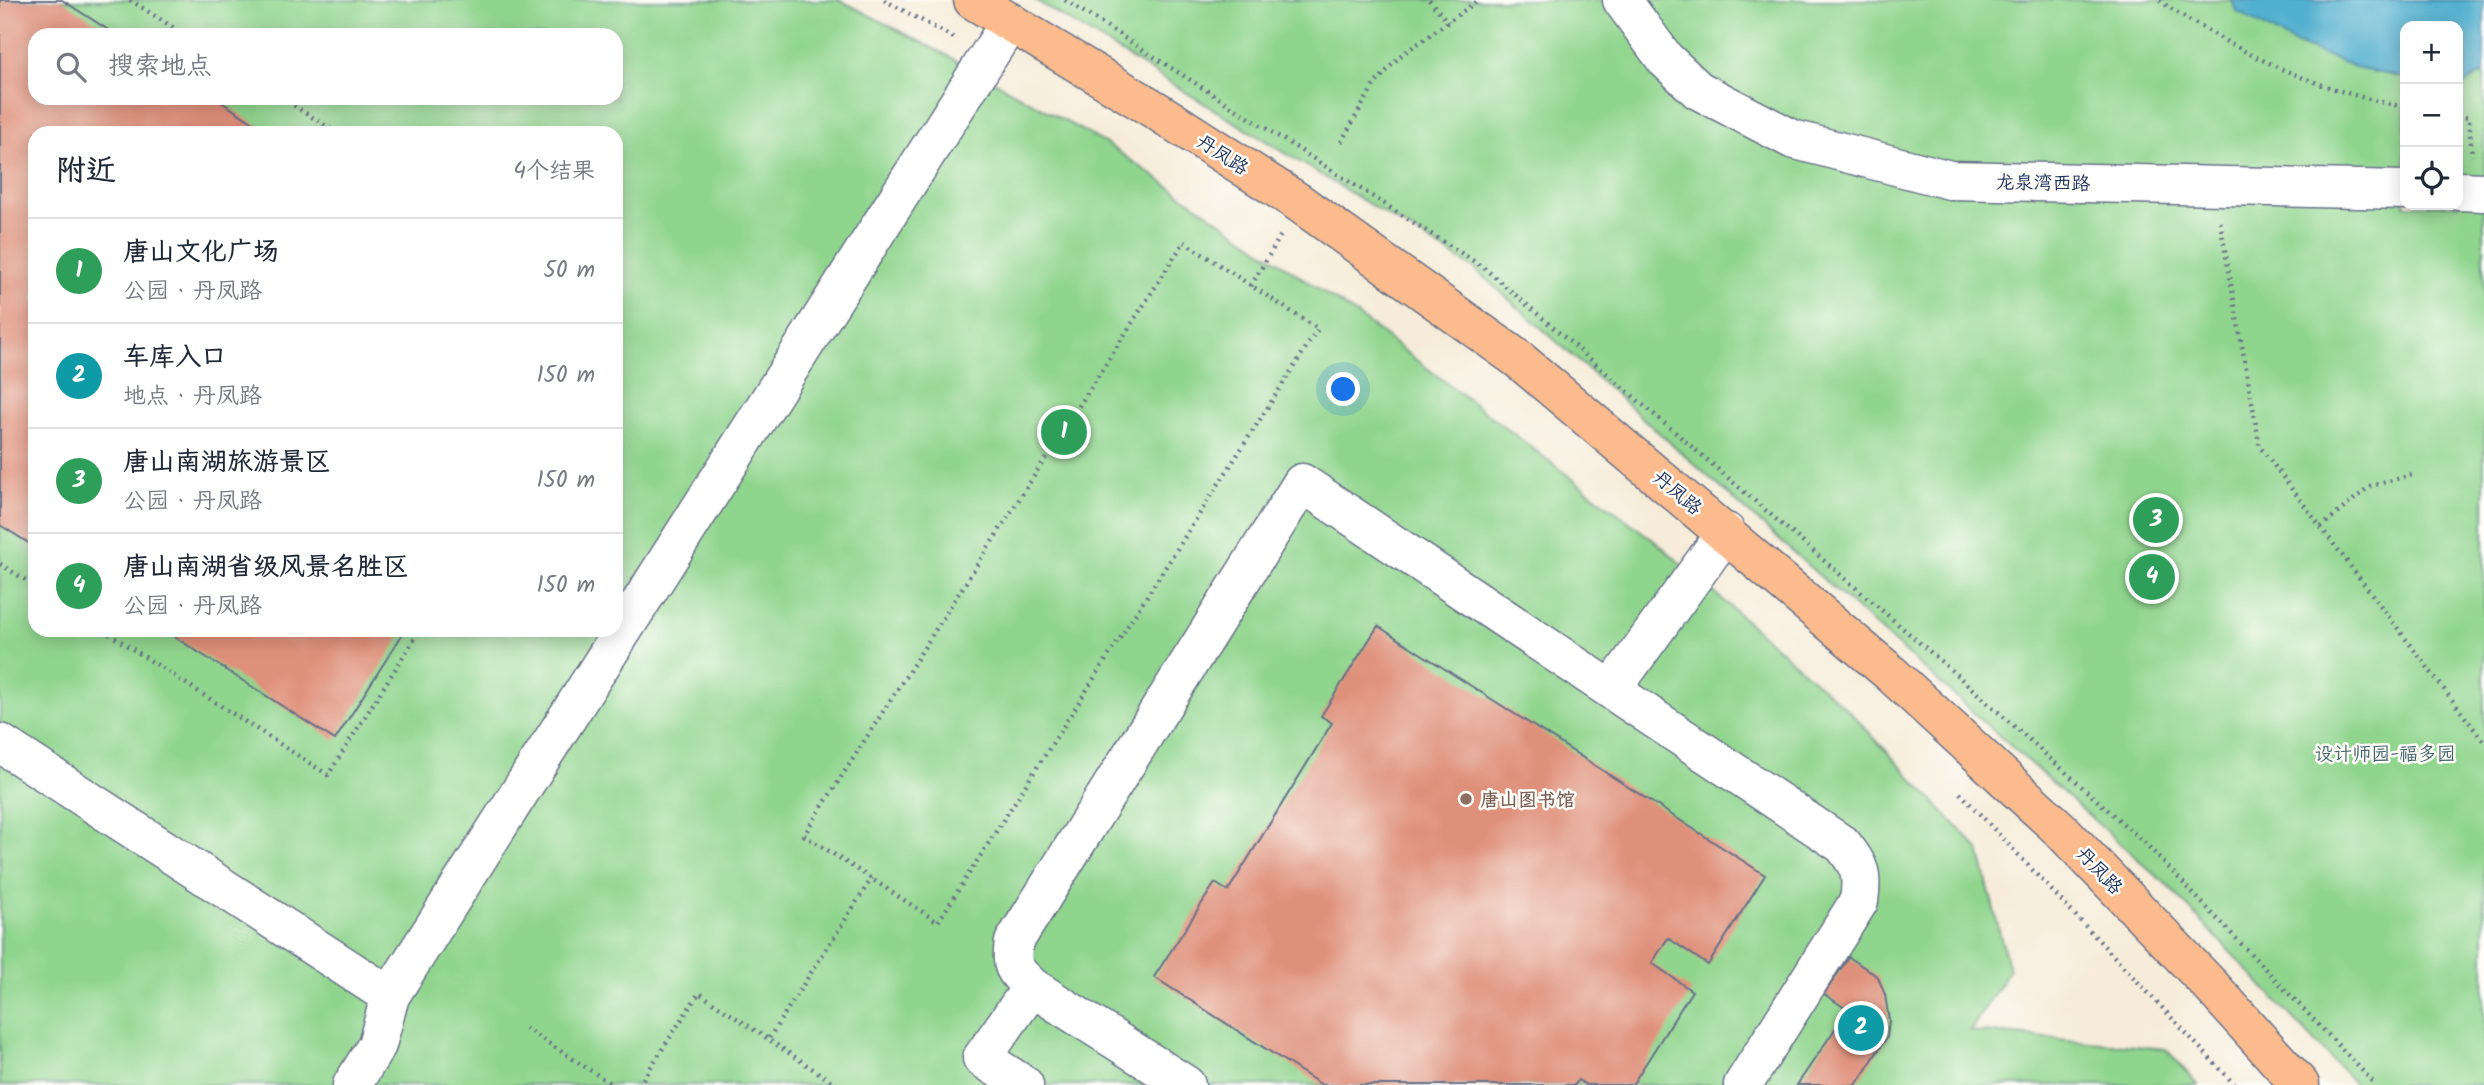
<!DOCTYPE html>
<html lang="zh">
<meta charset="utf-8">
<style>
:root{--surface:#fff;--page:#f6f6f7;--text:#1f2937;--muted:#747a83;--line:#e0e1e3;--accent:#ea580c}
body{margin:0;font-family:Kalam,"LXGW WenKai TC",sans-serif;background:var(--page);color:var(--text)}
.controls{position:absolute;right:21px;top:21px;display:grid;overflow:hidden;border-radius:14px;box-shadow:0 4px 18px #0003}
.controls button{width:63px;height:63px;display:grid;place-items:center;padding:0;border:0;border-bottom:2px solid var(--line);background:var(--surface);color:var(--text);font:35px sans-serif}
.you{position:absolute;left:1344px;top:390px;width:24px;height:24px;margin:-18px;border:5px solid #fff;border-radius:50%;background:#1a73e8;box-shadow:0 0 0 10px #1a73e833}
.badge{display:grid;place-items:center;width:46px;height:46px;border-radius:50%;background:var(--accent);color:#fff;font-size:23px;font-weight:700}
.pin{position:absolute;translate:-50% -50%;border:4px solid #fff;box-shadow:0 2px 7px #0006}
.list{margin:0;padding:0;list-style:none}
h2{display:flex;justify-content:space-between;align-items:center;height:91px;margin:0;padding:0 28px;font-size:30px}
h2 small{font-size:23px;font-weight:400;color:var(--muted)}
.list li{display:grid;grid-template-columns:46px 1fr auto;gap:21px;align-items:center;box-sizing:border-box;height:105px;padding:0 28px;border-top:2px solid var(--line)}
.list b{display:block;font-size:26px;white-space:nowrap}
.list p{margin:0;font-size:23px;white-space:nowrap;color:var(--muted)}
.list em{font-size:23px;font-style:normal;color:var(--muted)}
.icon{flex:none;width:38px;height:38px;fill:none;stroke:currentColor;stroke-width:2;stroke-linecap:round;stroke-linejoin:round}
.map{position:relative;flex:none;width:2484px;height:1085px;overflow:hidden}
.search{position:absolute;background:var(--surface);box-shadow:0 4px 18px #0003;left:28px;top:28px;width:595px;height:77px;display:flex;align-items:center;gap:18px;box-sizing:border-box;padding:0 24px;border-radius:21px;color:var(--muted);font-size:26px}
.panel{position:absolute;background:var(--surface);box-shadow:0 4px 18px #0003;left:28px;top:126px;width:595px;height:511px;border-radius:21px}
.map>svg:first-child{display:block}
</style>
<div class="map">
<svg width="2484" height="1085" viewBox="0 0 2484 1085">
<rect width="100%" height="100%" fill="#fdfcf7"/>
<filter id="ink" filterUnits="userSpaceOnUse"><feTurbulence type="fractalNoise" baseFrequency=".0143" numOctaves="2"/><feDisplacementMap in="SourceGraphic" scale="14" xChannelSelector="R" yChannelSelector="G"/><feConvolveMatrix kernelMatrix="1 2 1 2 8 2 1 2 1" color-interpolation-filters="sRGB"/></filter>
<filter id="wash" filterUnits="userSpaceOnUse"><feTurbulence type="fractalNoise" baseFrequency=".00686" numOctaves="4" result="noise"/><feDisplacementMap in="SourceGraphic" scale="28" xChannelSelector="R" yChannelSelector="G"/><feGaussianBlur stdDeviation="1.57" result="paint"/><feColorMatrix in="noise" values="0 0 0 0 0 0 0 0 0 0 0 0 0 0 0 0 0 1.4 0 .05"/><feComposite in="paint" operator="in"/></filter>
<g filter="url(#wash)">
<rect width="100%" height="100%" fill="#f6ecd9"/>
<g fill="#90d58e" stroke="#568276" stroke-width="2" fill-rule="evenodd">
<path d="M0,0H840L948,56L1110,146L1361,318L1661,546L1848,710L1979,850L2009,970L1970,1031L2166,1049L2198,1085H0ZM35,35H616V98H35ZM35,133H616V630H35Z"/>
<path d="M1035,0H2484V1085H2356L2167,885L1475,269ZM2405,26H2458V205H2405Z"/>
</g>
<path fill="#51afcf" stroke="#366f96" stroke-width="2" d="M2232,0H2484V74L2478,75L2458,89V26H2405V78L2360,69L2292,42L2236,11Z"/>
<g id="blocks">
<g fill="#df907a">
<path d="M0,0H62L116,35H35V98H215L269,133H35V547L0,525Z"/>
<path d="M1378,626L1765,875L1708,965L1668,938L1652,963L1692,991L1632,1085H1586L1578,1080L1575,1085H1322L1154,977L1215,883L1228,891L1332,723L1321,716Z"/>
<path d="M164,630H405L335,740Z"/>
<path d="M1849,957L1878,977L1885,995L1889,1020L1887,1037L1856,1085H1797L1848,1010L1824,994Z"/>
</g>
</g>
</g>
<g filter="url(#ink)">
<use href="#blocks" fill-opacity="0" stroke="#687189" stroke-width="2"/>
<g fill="none" stroke-linecap="round" stroke-linejoin="round">
<defs>
<g id="minor">
<path d="M1622,0L1665,59L1698,90L1792,139L1950,180L2405,190"/>
<path d="M2458,191L2484,192"/>
<path d="M1613,688L1726,532"/>
<path d="M0,743L390,996L1010,22"/>
<path d="M352,1085L377,1045L390,996"/>
<path d="M1024,1085L982,1058L1032,987"/>
<path d="M1186,1085L1032,987C1014,970 1010,967 1014,942L1302,483L1843,845C1860,866 1863,874 1859,901L1743,1085"/>
</g>
<path id="major" d="M973,0L1157,111L1298,202L1518,359L1888,671L2061,830L2211,986L2300,1085"/>
</defs>
<use href="#minor" stroke="#687189" stroke-width="41"/>
<use href="#major" stroke="#687189" stroke-width="41"/>
<g stroke="#687189" stroke-width="4.5" stroke-dasharray="2 5" stroke-linecap="butt">
<path d="M130,0L185,35"/>
<path d="M884,0L954,38"/>
<path d="M1065,0L1483,267L1950,669L2146,844L2376,1085"/>
<path d="M1429,0L1448,22"/>
<path d="M2160,0C2175,13 2193,22 2210,32C2271,68 2335,94 2405,107"/>
<path d="M282,98L337,133"/>
<path d="M2458,116L2469,118L2472,156"/>
<path d="M1341,142L1374,85L1400,56L1479,0"/>
<path d="M2220,222L2260,447L2484,742"/>
<path d="M1184,242L1318,329L938,922L804,835Z"/>
<path d="M1251,286L1281,235"/>
<path d="M616,313L621,316L616,323"/>
<path d="M2321,527L2370,486L2416,474"/>
<path d="M0,564L35,586"/>
<path d="M103,630L328,775L420,630"/>
<path d="M1960,793L2235,1085"/>
<path d="M525,1028L613,1085"/>
<path d="M769,1038L872,878"/>
<path d="M639,1085L699,993L837,1085"/>
</g>
<use href="#minor" stroke="#fff" stroke-width="38"/>
<use href="#major" stroke="#fbbb8d" stroke-width="38"/>
</g>
</g>
<circle fill="#8d6e63" stroke="#fdfcf7" stroke-width="2.5" cx="1466" cy="799" r="7"/>
<g text-anchor="middle" stroke-width="5" stroke-linejoin="round" paint-order="stroke">
<g font-size="19" fill="#1b2f5e" stroke="#fdfcf7">
<text transform="translate(1223 154) rotate(33)" y="7">丹凤路</text>
<text transform="translate(2043 182) rotate(1)" y="7">龙泉湾西路</text>
<text transform="translate(1678 492) rotate(40)" y="7">丹凤路</text>
<text transform="translate(2100 870) rotate(46)" y="7">丹凤路</text>
</g>
<g font-size="19" fill="#3e616c" stroke="#fdfcf7">
<text x="2385" y="760">设计师园-福多园</text>
</g>
<g font-size="19" font-weight="bold" fill="#785e54" stroke="#fdfcf7" text-anchor="start">
<text x="1480" y="806">唐山图书馆</text>
</g>
</g>
</svg>
<div class="controls">
<button>+</button>
<button>−</button>
<button><svg class="icon" aria-label="locate" viewBox="0 0 24 24"><circle cx="12" cy="12" r="6"/><path d="M12 2v4M12 18v4M2 12h4M18 12h4"/></svg></button>
</div>
<div class="you"></div>
<div class="pin badge" style="left:1064px;top:432px;background:#2e9e5b">1</div>
<div class="pin badge" style="left:1861px;top:1028px;background:#0f9aa8">2</div>
<div class="pin badge" style="left:2156px;top:520px;background:#2e9e5b">3</div>
<div class="pin badge" style="left:2152px;top:577px;background:#2e9e5b">4</div>
<div class="search"><svg class="icon" aria-label="search" viewBox="0 0 24 24"><circle cx="10" cy="10" r="6"/><path d="M15 15l6 6"/></svg>搜索地点</div>
<section class="panel">
<h2>附近<small>4个结果</small></h2>
<ul class="list">
<li><span class="badge" style="background:#2e9e5b">1</span><div><b>唐山文化广场</b><p>公园 · 丹凤路</p></div><em>50 m</em></li>
<li><span class="badge" style="background:#0f9aa8">2</span><div><b>车库入口</b><p>地点 · 丹凤路</p></div><em>150 m</em></li>
<li><span class="badge" style="background:#2e9e5b">3</span><div><b>唐山南湖旅游景区</b><p>公园 · 丹凤路</p></div><em>150 m</em></li>
<li><span class="badge" style="background:#2e9e5b">4</span><div><b>唐山南湖省级风景名胜区</b><p>公园 · 丹凤路</p></div><em>150 m</em></li>
</ul>
</section>
</div>
